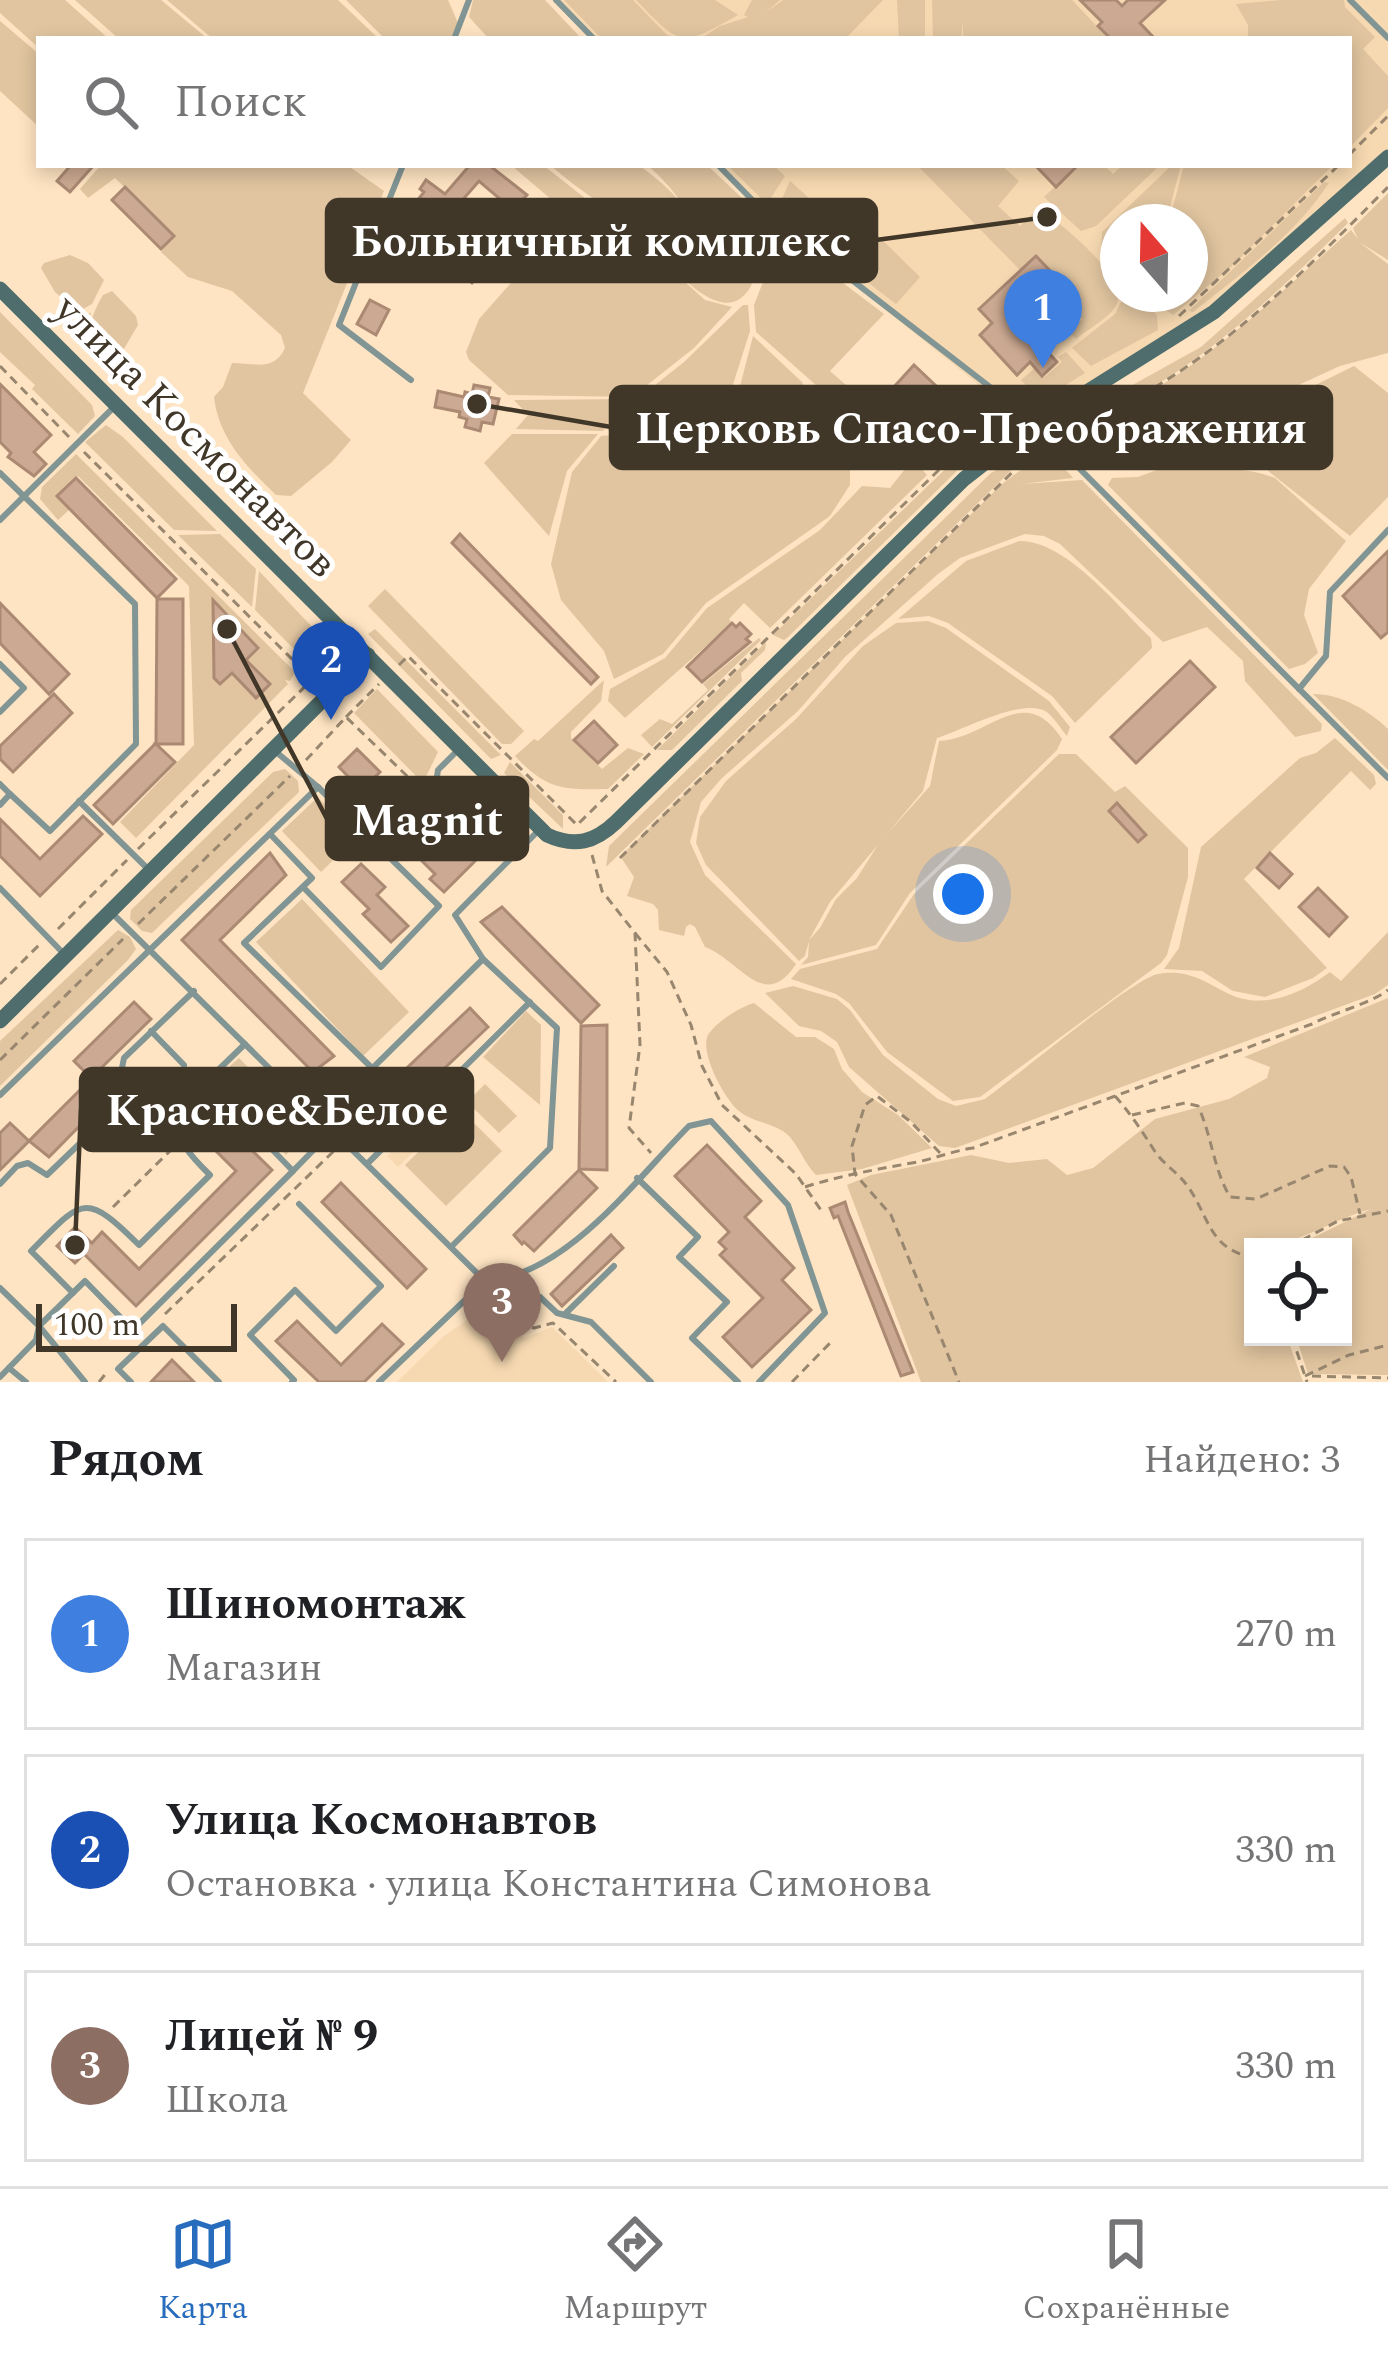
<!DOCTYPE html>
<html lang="ru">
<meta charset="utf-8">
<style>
:root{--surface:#fff;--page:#f2f2f2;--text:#202124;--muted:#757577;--line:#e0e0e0;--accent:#286cbd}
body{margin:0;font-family:Spectral,serif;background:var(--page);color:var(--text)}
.controls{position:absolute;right:36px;bottom:36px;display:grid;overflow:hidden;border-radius:0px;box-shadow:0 6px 18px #0003}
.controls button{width:108px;height:108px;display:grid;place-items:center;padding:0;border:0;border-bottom:3px solid var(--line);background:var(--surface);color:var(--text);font:60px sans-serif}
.compass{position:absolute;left:1100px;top:204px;width:108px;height:108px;border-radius:50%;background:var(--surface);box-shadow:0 6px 18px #0003;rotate:340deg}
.scale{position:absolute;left:36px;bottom:30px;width:201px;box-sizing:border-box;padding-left:12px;border:6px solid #413729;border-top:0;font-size:33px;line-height:42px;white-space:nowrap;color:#413729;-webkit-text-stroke:9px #fff;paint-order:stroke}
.you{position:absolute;left:963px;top:894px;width:42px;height:42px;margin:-30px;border:9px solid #fff;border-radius:50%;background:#1a73e8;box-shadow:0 0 0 18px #1a73e833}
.badge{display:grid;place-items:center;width:78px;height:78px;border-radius:50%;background:var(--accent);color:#fff;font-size:39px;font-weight:700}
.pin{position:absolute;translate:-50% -99px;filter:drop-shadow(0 3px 6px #0008)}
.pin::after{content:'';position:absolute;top:63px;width:42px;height:36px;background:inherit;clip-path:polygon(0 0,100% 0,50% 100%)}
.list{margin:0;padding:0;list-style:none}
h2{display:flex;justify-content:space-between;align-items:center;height:156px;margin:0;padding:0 48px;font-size:51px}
h2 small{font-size:39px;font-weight:400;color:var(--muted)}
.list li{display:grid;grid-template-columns:78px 1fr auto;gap:36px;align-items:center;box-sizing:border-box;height:192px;margin:0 24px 24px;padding:0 24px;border:3px solid var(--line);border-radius:0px}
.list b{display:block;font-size:45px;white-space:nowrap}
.list p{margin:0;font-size:39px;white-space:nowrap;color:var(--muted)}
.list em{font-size:39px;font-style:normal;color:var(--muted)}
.icon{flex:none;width:66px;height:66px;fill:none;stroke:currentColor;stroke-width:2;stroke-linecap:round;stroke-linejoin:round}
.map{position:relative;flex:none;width:1388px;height:1382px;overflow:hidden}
.search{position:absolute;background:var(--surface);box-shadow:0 6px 18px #0003;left:36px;right:36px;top:36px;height:132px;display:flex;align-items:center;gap:30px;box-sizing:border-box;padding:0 42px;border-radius:0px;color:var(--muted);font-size:45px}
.sheet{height:804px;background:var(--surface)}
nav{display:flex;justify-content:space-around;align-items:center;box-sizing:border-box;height:168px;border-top:3px solid var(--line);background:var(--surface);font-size:33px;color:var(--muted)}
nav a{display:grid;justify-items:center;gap:6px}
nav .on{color:var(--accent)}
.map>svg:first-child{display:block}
</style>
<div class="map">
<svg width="1388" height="1382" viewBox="0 0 1388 1382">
<rect width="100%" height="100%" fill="#fee4c2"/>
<g fill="#f6d9b1" fill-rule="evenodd">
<path d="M556,0H1388V157L1214,312L1031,427L764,212L718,165H1349V39H594ZM1118,222H1190V294H1118Z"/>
<path d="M456,1088L467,1099L398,1167L387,1156Z"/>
<path d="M475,1315L486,1316L525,1338L552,1327L608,1382H397L444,1336Z"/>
</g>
<g fill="#e1c5a0">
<path d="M0,0H65L109,39H39V48L0,13Z"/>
<path d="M75,0H161L208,39H119Z"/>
<path d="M167,0H338L379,39H213Z"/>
<path d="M346,0H448L458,23L451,39H385Z"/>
<path d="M473,0H545L582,39H489L469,17Z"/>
<path d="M564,0H633L666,34L676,39H602Z"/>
<path d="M636,0H715L738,15C681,47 682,48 636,0Z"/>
<path d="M752,0H780L765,13L783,0H883L845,39H700L720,26L748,17L744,15Z"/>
<path d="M897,0H925V39H899Z"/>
<path d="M932,0H1072L1109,39H963V21L961,39H933Z"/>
<path d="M1280,0H1344L1345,7L1375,37L1363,49L1388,76V108L1349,148V39H1248V25L1236,4Z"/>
<path d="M0,21L39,54V127L0,91Z"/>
<path d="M101,165H347L384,191L303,393L351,440L332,462L291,496L276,495C247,467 219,439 214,397L223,387L232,363C254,363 274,372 285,348L281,335L232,291L188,277L161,252L174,235L115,178L88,198L80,189Z"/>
<path d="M511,165H543L642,243L705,300L732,307L694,348L632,397L508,395L469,360L466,352L479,319L525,267L557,274L594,272L609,249Z"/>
<path d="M550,165H639C654,177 671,189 682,205C702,232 719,271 753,282C746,297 735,307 717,301C690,292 666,259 646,240C617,212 580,192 550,165Z"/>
<path d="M647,165H707L775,229L755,277C706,254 688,198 647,165Z"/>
<path d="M727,165H773L785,176L767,204Z"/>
<path d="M917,165H1001L1019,181L998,206L1020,226L1039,207C1059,224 1136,280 1114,309C1105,320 1087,330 1076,339L1069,332L1082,319L1062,298L1047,313L1030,298L1054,274L1036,256L1020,270Z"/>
<path d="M1078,165H1104L1113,174L1123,165H1160L1096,226L1081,231L1044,197Z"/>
<path d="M1172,165H1181L1166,222H1118V269L1101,252L1102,232Z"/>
<path d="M1184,165H1333L1231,267L1173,315L1157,304V294H1190V222H1169Z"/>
<path d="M790,181L839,225L869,227L920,277L896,304L776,212Z"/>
<path d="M1324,182L1329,183C1295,235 1241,274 1193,312L1189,311Z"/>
<path d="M1388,193V260L1359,242L1388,264V353L1340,366L1292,388L1192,441L1162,462L1123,470L1090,465L1064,433C1178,393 1263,308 1351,230L1358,239L1353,228Z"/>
<path d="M1345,218L1348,223C1269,301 1174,394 1065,427L1064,423L1201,347Z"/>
<path d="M781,236L884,314L830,371L929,458L980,409L1001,404L934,466L931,461L933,468L928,469L846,394H826L756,332L754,305Z"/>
<path d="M70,255L88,263L104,280L92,304L78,312L55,292L41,268L44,263Z"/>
<path d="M112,291L136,316L138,325L118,359L113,378L53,313L74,325L91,312L85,334L92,351C86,330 92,314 103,295Z"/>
<path d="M1125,294H1135L1157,315L1158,330L1091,366L1072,348L1115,314Z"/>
<path d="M743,305H748L750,331L729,397L672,419L607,431L630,405L684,362Z"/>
<path d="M0,312L92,405L95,416L78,434L32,389L35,385L0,352Z"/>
<path d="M753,336L802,382L814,410L850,440V485L830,516L706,603L663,654L614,679L604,651L561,600L551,564L572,472L601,436C645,432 699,423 737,398Z"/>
<path d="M1066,352L1085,373L1048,396L1029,389L1021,380L1035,368L1045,377L1062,362L1058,357Z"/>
<path d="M1354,366L1388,393V497L1350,536L1267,470L1240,464H1169L1195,444Z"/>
<path d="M630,399L603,431L516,429L528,415L514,400Z"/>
<path d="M106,425L123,437L217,531L174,530L85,442Z"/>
<path d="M987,429L1001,434L970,458L788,637L784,640L773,635Z"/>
<path d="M512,434H598L567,471L549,536L484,463Z"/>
<path d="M1031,451L606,867L609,846L991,473Z"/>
<path d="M76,454L295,672L290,681L285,680L288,684L136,838L120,822L194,745L189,586L78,476L58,496L70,509L58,520L40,499L42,487Z"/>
<path d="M1037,458L1059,462L1073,478L1021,484L1082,480L1322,724L1321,731L1295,737L1245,681L1243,661L1207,627L1163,642L1060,544L1044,536L1025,534L960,558L938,574L845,657L798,711L722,778L701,802L690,842L705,875L796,964C764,1013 740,960 705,947L695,927L690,924L686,927L684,936L659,930L658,910L653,904L627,896L634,877L622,859L626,851L1002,484Z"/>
<path d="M913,459L927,475L770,628L744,603L729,619L732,623L625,718L608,701L610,689L665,658L707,608L820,530L862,486L890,488Z"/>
<path d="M1162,468C1200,470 1239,464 1275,478L1346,541L1309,589L1304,615L1318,653L1305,664L1289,669L1108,485L1112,478L1138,477Z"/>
<path d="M220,534L256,569L252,607L178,535Z"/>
<path d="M1019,541C1066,540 1118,607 1151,638L1152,648L1075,723L1052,696L948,623L929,616L898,619L966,561Z"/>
<path d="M259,571L315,630L312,643L300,655L255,610Z"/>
<path d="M385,589L524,731L511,744H502L368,606Z"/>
<path d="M928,621L946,628L1049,701L1070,727L1067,736C1061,729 1055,719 1048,713C1026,695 961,731 937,738L923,791L830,902L809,940L820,928L836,899L857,878L879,843L930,786L939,741C989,739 1023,680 1062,739L1057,750L910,893L876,945L801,965L808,957L809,941L805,956L799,961L706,865L696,843L700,817L726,781L796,719L863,646L896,623Z"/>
<path d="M375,629L501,755L491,759L368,634Z"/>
<path d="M759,638L761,640L652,747L641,735L660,719L672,724L708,690L703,684Z"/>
<path d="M766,642L765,650L741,673L742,681L672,750H657Z"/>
<path d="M604,680L601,701L571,732V738L602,769L628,748L644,754L608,789C563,790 547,790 515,756L534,739L538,741Z"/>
<path d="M377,689L438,752L423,783L354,713Z"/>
<path d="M1313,694C1341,694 1368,710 1388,729V770Z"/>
<path d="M1335,738L1374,775L1376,784L1370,790L1351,771L1244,879L1327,968L1313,978L1265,997L1233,991L1202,971L1164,969L1179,948L1201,847L1300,758L1316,753Z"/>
<path d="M1059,754H1076L1115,792L1125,786L1188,848V877L1167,955L1161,963L980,1097L953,1101L887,1052L849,1003L836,994L791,979L800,969L877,949L914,894Z"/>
<path d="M510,762L563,815V829L504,773Z"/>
<path d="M285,769L298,781L299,792L152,933L142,931L130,919L131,910L273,772Z"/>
<path d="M318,797L356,838L321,872L282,831Z"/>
<path d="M302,899L409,1012L363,1056L256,942Z"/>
<path d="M118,930L130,937L136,949L128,960L0,1086V1041Z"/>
<path d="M1388,932V985L1375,994L955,1148L939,1146L849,1067L837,1042L821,1031L799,1026L765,993L793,986L837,999L850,1010L883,1055L938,1099L956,1106L985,1099C1016,1077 1132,979 1158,974C1188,969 1203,981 1227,993C1262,1011 1301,994 1330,972L1341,981Z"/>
<path d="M1388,998V1375L1308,1374L1296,1337H1343V1247H1294L1371,1209C1330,1220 1296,1247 1253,1247V1337H1287L1303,1382H921L847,1185L871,1175L971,1155L1009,1163L1047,1159L1067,1175L1093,1168L1155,1119L1229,1099L1267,1078L1270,1067L1244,1057Z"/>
<path d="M754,1003L796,1037H815L834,1049L842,1069L862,1092L898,1115L932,1148L862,1169L816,1175C804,1163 800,1148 789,1136C776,1123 753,1123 739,1111C725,1100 699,1052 708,1035C716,1022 740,1007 754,1003Z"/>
<path d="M526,1011L541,1025L540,1105L483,1057Z"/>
<path d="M239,1058L310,1130L286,1155L233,1102L230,1066Z"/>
<path d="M485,1084L517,1116L499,1133L467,1102Z"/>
<path d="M461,1110L502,1151L446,1206L405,1165Z"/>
</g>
<g fill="#cca992" stroke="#ab8973" stroke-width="3">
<path d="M1080,0H1116L1122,6L1128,0H1165L1140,23L1155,39H1111L1098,26L1102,22Z"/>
<path d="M71,165H94L70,192L57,181Z"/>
<path d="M470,165H489L527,195L513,210L479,181L446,219L441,215L430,230L420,222L425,215L413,206L424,192L420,189L426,180L445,194Z"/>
<path d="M1035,165H1078L1056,187Z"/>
<path d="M125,187L174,236L161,249L112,200Z"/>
<path d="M461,249L485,267L472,283L449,264Z"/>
<path d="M1036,256L1054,275L1012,314L1057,362L1042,376L1030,362L1017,375L980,335L992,323L979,309Z"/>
<path d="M370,300L389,310L376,335L357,324Z"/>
<path d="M914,365L955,404L918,412L893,388Z"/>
<path d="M0,384L51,435L34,452L46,464L34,476L8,457L11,453L0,442Z"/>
<path d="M474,385L490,388L488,397L499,399L493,424L482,422L480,431L465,427L467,419L459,417L460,412L435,407L438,391L464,397L465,392L472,394Z"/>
<path d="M76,478L176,579L157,598L57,496Z"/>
<path d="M460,534L598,677L591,684L452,543Z"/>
<path d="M1388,551V632L1381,638L1343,596Z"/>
<path d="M157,599H183V744H156L175,762L113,824L94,805L156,743Z"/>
<path d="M213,600L258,648L246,660L270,684L256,698L232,673L220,684L214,678Z"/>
<path d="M0,603L69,674L49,694L0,643Z"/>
<path d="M732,623L736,627L740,623L751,634L746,639L750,642L702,682L687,667Z"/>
<path d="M1190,661L1215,687L1136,763L1111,737Z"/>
<path d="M54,694L72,713L13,772L0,759V746Z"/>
<path d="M594,721L617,745L598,763L574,740Z"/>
<path d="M357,749L380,772L372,780L405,812L420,797L480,856L444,892L430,879L435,874L360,799L365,794L339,767Z"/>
<path d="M1117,803L1146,835L1138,842L1109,811Z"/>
<path d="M83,816L102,834L40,896L0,856V819L40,859Z"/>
<path d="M270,853L286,875L220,940L334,1056L313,1072L182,940Z"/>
<path d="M1270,853L1292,874L1279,888L1257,868Z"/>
<path d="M361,864L385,887L377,895L408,926L391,942L363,914L369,909L342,882Z"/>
<path d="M1318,888L1347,917L1329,936L1299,907Z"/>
<path d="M502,907L599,1005L581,1023L481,922Z"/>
<path d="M134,1002L151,1019L91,1078L74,1061Z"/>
<path d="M470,1008L488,1027L390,1120L372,1101Z"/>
<path d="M607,1025V1170L579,1169L581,1026Z"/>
<path d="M92,1078L107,1098L49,1157L29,1141Z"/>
<path d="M220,1119L272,1170L136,1306L84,1254L75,1263L57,1246L75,1227L92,1243L102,1232L139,1269L236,1171L200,1135Z"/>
<path d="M10,1123L29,1141L0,1170V1133Z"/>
<path d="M707,1145L761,1201L745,1217L794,1268L782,1280L811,1310L752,1367L723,1337L763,1298L720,1255L726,1249L719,1242L729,1232L675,1176Z"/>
<path d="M579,1170L597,1188L534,1251L524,1242L522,1244L514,1235Z"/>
<path d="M341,1183L426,1269L407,1288L322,1202Z"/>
<path d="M845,1202L848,1212L913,1372L901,1376L838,1216L834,1218L830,1208Z"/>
<path d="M611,1235L623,1248L562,1306L551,1294Z"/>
<path d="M297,1321L341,1365L382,1324L403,1344L364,1382H319L276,1341Z"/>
<path d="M172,1360L194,1382H151Z"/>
</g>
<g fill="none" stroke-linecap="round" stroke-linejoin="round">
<g stroke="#98866f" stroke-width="3" stroke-dasharray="9 6" stroke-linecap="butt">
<path d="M1349,155L1388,116"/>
<path d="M1179,316L1339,165"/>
<path d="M0,366L69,437"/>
<path d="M1015,399L1026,395L1039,403"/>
<path d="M1060,432C1191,387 1293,283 1388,187"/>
<path d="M84,452L311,678"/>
<path d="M399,665L408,656L577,825L1003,407"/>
<path d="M346,717L379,684"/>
<path d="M306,760L346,717L495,861"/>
<path d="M138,849L323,669"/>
<path d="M592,855L602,891L635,933L640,1045L629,1128L651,1153"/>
<path d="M620,858L1042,443"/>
<path d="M138,924L290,776"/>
<path d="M58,929L127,860"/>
<path d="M635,933L667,972L691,1025L702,1066L722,1105L796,1174L823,1213"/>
<path d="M0,984L41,943"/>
<path d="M0,1060L123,939"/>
<path d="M1115,1096C1130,1113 1142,1131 1154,1150C1162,1163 1177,1172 1186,1184C1209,1214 1208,1250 1253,1257"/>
<path d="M1132,1115L1185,1103L1198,1106C1212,1136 1213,1168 1230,1197L1256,1199L1330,1166L1344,1167L1351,1177L1360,1214"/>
<path d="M940,1153L911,1122L877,1096L865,1105L852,1146L855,1174L891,1215L959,1382"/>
<path d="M805,1187C842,1175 879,1169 917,1162C936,1158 953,1151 973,1148L1312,1024C1333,1013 1372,1003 1388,990"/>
<path d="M113,1207L174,1147"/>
<path d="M1289,1247L1338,1221L1388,1211"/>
<path d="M476,1306L534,1328L553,1323L616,1382"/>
<path d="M165,1314L335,1150"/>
<path d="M1292,1337L1307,1382"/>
<path d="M1305,1376L1349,1355L1388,1345"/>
<path d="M1312,1376L1388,1378"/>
<path d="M99,1382L107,1372"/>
<path d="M792,1382L831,1342"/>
</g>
<g stroke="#809594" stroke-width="6">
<path d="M556,0L594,39"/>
<path d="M1350,0L1388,38"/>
<path d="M454,39L469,0"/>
<path d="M403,165L339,325L411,380"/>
<path d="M718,165L764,212L1003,397L1029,424"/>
<path d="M1043,425L1049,438L1388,778"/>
<path d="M0,473L135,604L136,744L50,831L10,794L0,805"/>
<path d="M0,520L115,406"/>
<path d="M0,664L24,688L0,712"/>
<path d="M1299,689L1326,656L1330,592L1388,530"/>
<path d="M458,750L438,770L436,783L512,858"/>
<path d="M275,751L318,787L439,906L381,967L303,887"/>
<path d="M0,784L10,794"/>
<path d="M79,801L148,869"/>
<path d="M271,835L312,878L244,943L373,1069"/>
<path d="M0,888L64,954"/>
<path d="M113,914L485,1281L379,1382"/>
<path d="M151,1031L184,1065"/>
<path d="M0,1095L318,787"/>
<path d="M322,1118L483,959L455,915L540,829"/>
<path d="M368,1163L530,1002"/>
<path d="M293,1171L334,1129"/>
<path d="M637,1178L698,1237L679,1257L727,1302L692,1338L738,1382"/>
<path d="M0,1184L17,1166L28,1163L47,1175L126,1099L119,1083L124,1058L194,991"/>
<path d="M452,1246L550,1148L557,1028L483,959"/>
<path d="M485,1281C566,1276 635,1180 689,1126L711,1121L788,1205L825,1313L759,1382"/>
<path d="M486,1282L508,1291L540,1297L557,1313L591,1322L651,1382"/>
<path d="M0,1288L39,1326L85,1382"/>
<path d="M73,1293L31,1251C82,1200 84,1190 139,1245L210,1175C165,1132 169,1116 214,1074"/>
<path d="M566,1313L614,1266"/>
<path d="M9,1368L26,1382"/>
<path d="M0,1377L36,1340L39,1326L85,1281L133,1330L293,1171L228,1104V1089L214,1074L245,1044"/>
<path d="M131,1382L118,1369L163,1326L219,1382"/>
<path d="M292,1382L294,1380L250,1335L295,1290L336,1331L381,1286L299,1204"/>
</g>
<g stroke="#4e6d6c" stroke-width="15">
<path d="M0,289L547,835C575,848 595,842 616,822L964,479L1031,427L1214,312L1388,157"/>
<path d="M0,1021L368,655"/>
</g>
</g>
<g text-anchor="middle" stroke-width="10" stroke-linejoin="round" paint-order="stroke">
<g font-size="42" fill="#413729" stroke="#fff">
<text transform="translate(197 435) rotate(45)" y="15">улица Космонавтов</text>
</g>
</g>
<path fill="none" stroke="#413729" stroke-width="4.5" d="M1047 217L876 240M477 404L611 427M227 629L327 819M75 1245L81 1109"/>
<g fill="#413729" stroke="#fff" stroke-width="4.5">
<circle cx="1047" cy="217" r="12"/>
<circle cx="477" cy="404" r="12"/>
<circle cx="227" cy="629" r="12"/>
<circle cx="75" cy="1245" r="12"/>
</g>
<g fill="#413729" stroke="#413729" stroke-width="4.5">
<rect x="327" y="200" width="549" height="81" rx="12"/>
<rect x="611" y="387" width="720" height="81" rx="12"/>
<rect x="327" y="778" width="200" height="81" rx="12"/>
<rect x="81" y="1069" width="391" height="81" rx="12"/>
</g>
<g font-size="45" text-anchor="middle" font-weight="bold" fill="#fff">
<text x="601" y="256">Больничный комплекс</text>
<text x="971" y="443">Церковь Спасо-Преображения</text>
<text x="427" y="835">Magnit</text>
<text x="277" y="1125">Красное&amp;Белое</text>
</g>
</svg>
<div class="controls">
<button><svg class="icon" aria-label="locate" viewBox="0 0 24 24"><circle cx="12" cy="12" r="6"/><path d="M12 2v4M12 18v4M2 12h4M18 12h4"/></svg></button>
</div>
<svg class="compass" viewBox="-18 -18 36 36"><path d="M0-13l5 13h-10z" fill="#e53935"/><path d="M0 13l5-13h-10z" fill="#757577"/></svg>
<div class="scale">100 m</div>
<div class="you"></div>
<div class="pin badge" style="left:1043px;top:368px;background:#3f7fe0">1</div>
<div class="pin badge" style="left:331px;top:720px;background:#1a4fb4">2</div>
<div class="pin badge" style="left:502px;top:1362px;background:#8d6e63">3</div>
<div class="search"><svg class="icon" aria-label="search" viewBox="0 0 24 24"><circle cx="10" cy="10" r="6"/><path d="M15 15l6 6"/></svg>Поиск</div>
</div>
<section class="sheet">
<h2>Рядом<small>Найдено: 3</small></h2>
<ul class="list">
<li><span class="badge" style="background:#3f7fe0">1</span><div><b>Шиномонтаж</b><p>Магазин</p></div><em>270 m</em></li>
<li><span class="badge" style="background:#1a4fb4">2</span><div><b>Улица Космонавтов</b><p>Остановка · улица Константина Симонова</p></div><em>330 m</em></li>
<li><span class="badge" style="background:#8d6e63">3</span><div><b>Лицей № 9</b><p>Школа</p></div><em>330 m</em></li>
</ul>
</section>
<nav>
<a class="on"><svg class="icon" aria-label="map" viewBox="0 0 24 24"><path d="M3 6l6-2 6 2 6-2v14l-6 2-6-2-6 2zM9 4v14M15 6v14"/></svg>Карта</a>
<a><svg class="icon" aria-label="directions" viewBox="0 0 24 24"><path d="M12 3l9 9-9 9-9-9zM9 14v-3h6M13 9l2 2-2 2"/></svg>Маршрут</a>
<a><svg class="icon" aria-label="saved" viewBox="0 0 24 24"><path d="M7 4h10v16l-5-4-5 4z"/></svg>Сохранённые</a>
</nav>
